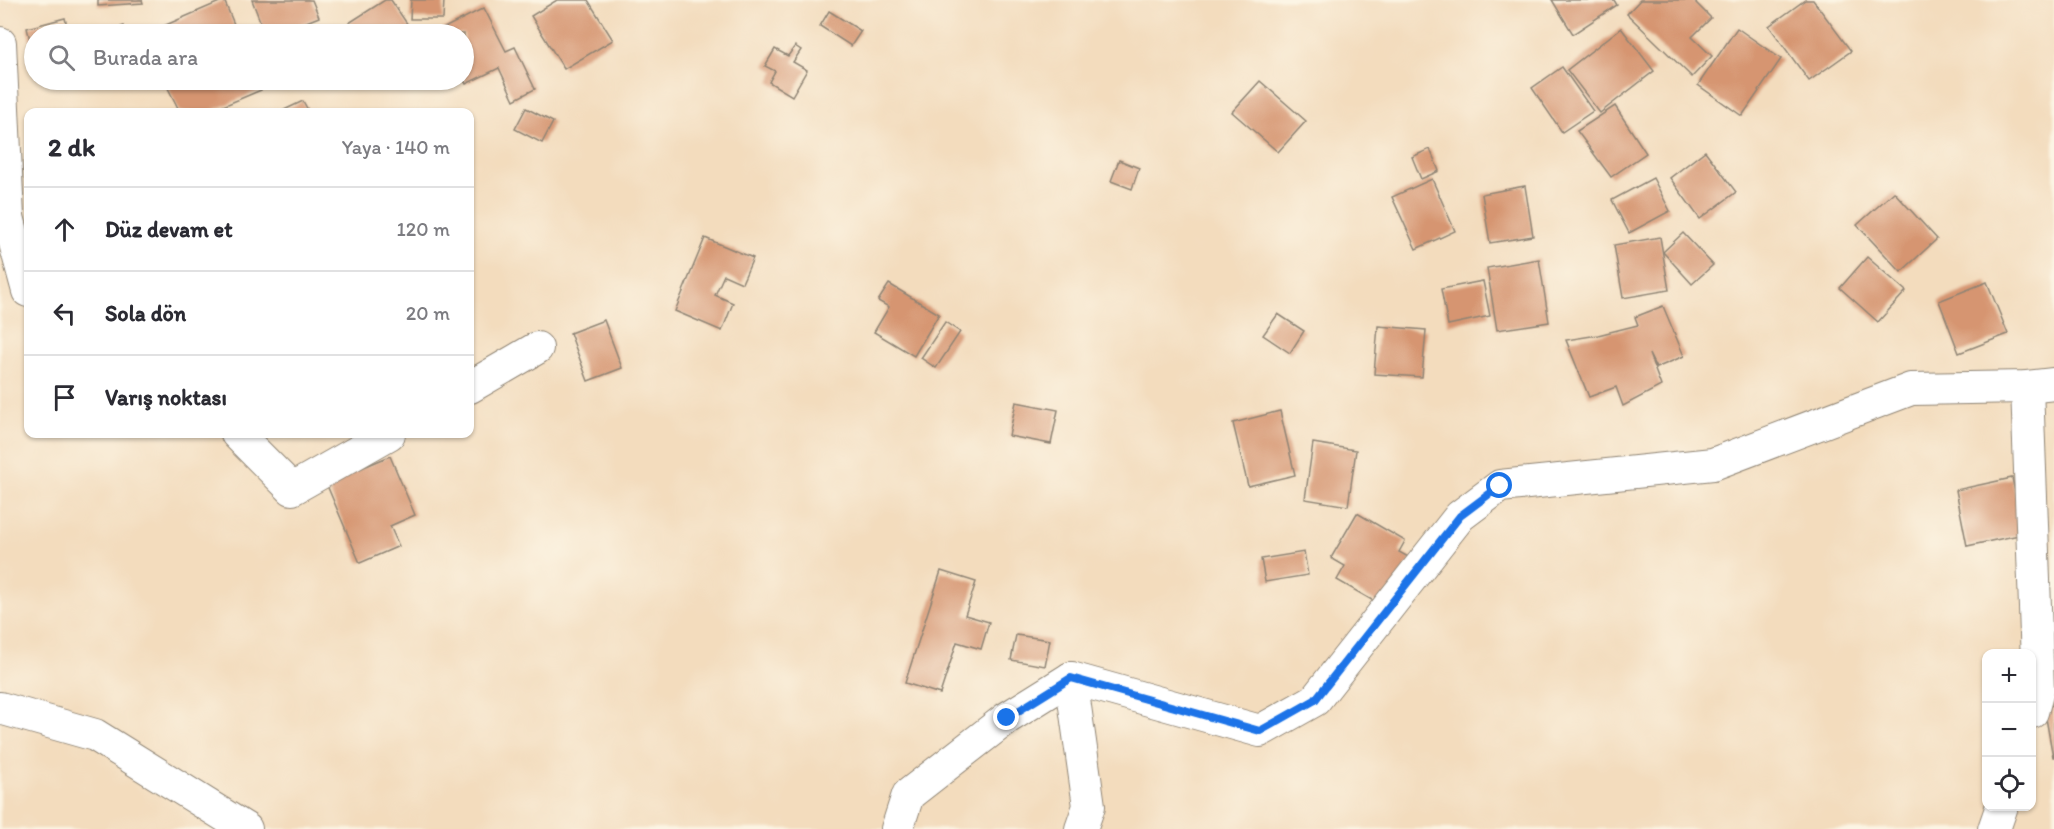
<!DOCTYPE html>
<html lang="tr">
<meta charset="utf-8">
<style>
:root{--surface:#fff;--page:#f2f2f3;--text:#2b2b33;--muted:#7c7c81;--line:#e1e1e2}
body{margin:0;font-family:Itim,sans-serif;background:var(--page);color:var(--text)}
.controls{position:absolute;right:18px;bottom:18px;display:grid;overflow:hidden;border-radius:12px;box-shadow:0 2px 4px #0004}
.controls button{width:54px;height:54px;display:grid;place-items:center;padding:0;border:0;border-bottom:2px solid var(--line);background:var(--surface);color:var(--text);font:30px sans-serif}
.stop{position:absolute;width:18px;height:18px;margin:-14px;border:4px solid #1a73e8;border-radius:50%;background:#fff}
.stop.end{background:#1a73e8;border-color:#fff;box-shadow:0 2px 6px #0008}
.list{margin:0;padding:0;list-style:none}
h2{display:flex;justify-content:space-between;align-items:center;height:78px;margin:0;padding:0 24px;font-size:26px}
h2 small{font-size:20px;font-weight:400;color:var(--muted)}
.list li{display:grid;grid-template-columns:39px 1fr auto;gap:18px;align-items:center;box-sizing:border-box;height:84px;padding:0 24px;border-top:2px solid var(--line)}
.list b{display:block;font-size:22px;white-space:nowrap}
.list em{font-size:20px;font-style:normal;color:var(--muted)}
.icon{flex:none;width:33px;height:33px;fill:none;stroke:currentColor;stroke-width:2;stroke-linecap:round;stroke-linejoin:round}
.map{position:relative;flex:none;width:2054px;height:829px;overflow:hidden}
.search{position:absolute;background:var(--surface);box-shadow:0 2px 4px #0004;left:24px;top:24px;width:450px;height:66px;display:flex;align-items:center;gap:15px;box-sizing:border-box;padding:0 21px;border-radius:33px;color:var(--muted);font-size:22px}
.panel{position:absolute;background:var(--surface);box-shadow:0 2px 4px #0004;left:24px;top:108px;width:450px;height:330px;border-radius:12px}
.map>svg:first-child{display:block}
</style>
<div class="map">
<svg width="2054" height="829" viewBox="0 0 2054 829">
<rect width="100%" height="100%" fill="#fcf5e5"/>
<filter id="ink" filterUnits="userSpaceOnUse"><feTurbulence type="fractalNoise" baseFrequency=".0167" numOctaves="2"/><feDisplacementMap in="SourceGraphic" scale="12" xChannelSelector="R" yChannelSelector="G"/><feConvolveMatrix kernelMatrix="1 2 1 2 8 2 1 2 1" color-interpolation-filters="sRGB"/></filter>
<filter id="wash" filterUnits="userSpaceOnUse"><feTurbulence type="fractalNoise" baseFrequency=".008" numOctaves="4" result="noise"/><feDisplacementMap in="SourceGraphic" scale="24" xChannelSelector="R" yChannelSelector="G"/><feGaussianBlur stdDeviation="1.35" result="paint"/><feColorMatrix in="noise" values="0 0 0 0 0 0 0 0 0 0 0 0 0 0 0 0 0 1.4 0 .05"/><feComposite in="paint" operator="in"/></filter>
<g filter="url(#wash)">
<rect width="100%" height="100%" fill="#f3dcbd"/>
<g id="blocks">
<g fill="#d69571">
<path d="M98,0H142L143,3L98,6Z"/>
<path d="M224,0L238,34H145Z"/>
<path d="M252,0H312L319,17L276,34H265Z"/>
<path d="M385,0H391L414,34H395L392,29L383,34H357L349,23Z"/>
<path d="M411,0H444L443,19H410Z"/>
<path d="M557,0H588L613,40L564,69L531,16Z"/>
<path d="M1552,0H1614L1617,5L1573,34Z"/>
<path d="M1640,0H1693L1711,18L1692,37L1712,56L1692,77L1627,14Z"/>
<path d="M1805,0H1813L1851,51L1809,81L1769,26Z"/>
<path d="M484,8L506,51L515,47L535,89L514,100L499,68L466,84L464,80V34H440L438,31Z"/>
<path d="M829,11L861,31L851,46L820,26Z"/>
<path d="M65,18L69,34H34V55L27,28Z"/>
<path d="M124,26L127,34H99Z"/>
<path d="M1621,28L1654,71L1600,113L1567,70Z"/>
<path d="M1737,28L1781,59L1742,116L1698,85Z"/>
<path d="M795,46L801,50L793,62L807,70L792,96L769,82L775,71L765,66L775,49L788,56Z"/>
<path d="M1562,67L1593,111L1562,132L1532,88Z"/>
<path d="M164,80H257L261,90L209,112H180Z"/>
<path d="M1260,81L1306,121L1278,152L1232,112Z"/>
<path d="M303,101L309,112H280Z"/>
<path d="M1615,106L1646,153L1611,177L1577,131Z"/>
<path d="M526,108L553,122L542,143L515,129Z"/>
<path d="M1430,149L1439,171L1421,179L1412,157Z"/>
<path d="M1705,151L1736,192L1700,219L1670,178Z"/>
<path d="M1119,160L1139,168L1132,189L1111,181Z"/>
<path d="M1653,178L1670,211L1629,233L1612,200Z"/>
<path d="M1432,179L1455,231L1416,249L1392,197Z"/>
<path d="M1525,186L1533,236L1490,243L1482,194Z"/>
<path d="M1894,192L1937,239L1901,272L1857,225Z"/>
<path d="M1683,233L1713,265L1692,284L1663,252Z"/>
<path d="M1660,237L1669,290L1623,298L1614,245Z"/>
<path d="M705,238L753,258L742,283L724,275L715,295L733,303L722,331L675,311Z"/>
<path d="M1867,257L1906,291L1878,322L1840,288Z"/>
<path d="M1539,259L1549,322L1497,330L1487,268Z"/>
<path d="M1483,281L1490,316L1448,325L1441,289Z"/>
<path d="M1987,282L2008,334L1959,353L1939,301Z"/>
<path d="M889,284L939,314L914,356L874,332L889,307L878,301Z"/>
<path d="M1663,306L1684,356L1656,368L1649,354L1661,386L1623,406L1616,387L1589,397L1566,340L1598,335L1638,325L1635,317Z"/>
<path d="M1278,314L1304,331L1290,353L1263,335Z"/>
<path d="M604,320L622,368L588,381L570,333Z"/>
<path d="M945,322L960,332L936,368L921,358Z"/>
<path d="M1378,326L1426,330L1422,377L1374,374Z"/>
<path d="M1016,402L1058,410L1051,444L1009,436Z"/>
<path d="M1280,411L1295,475L1248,486L1233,423Z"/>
<path d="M1313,443L1356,450L1348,506L1305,499Z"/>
<path d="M390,456L415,515L390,526L399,546L360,563L326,483Z"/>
<path d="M2012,478L2024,534L1967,546L1956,490Z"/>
<path d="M1357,513L1405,541L1399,552L1412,559L1384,607L1337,580L1345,566L1331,558Z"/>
<path d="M1304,552L1308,575L1265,582L1261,559Z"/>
<path d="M941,571L976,582L965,615L989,622L981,649L957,642L940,694L905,683Z"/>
<path d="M1016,635L1050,640L1045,666L1011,660Z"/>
<path d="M2054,705V757H2053L2044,707Z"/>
</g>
</g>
</g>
<g filter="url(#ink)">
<use href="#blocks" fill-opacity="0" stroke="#8f8474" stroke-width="1.5"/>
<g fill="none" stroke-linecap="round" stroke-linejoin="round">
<defs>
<g id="street">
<path d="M0,43L8,217L28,291"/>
<path d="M470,387L537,348"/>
<path d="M2027,387L2038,690L2032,712"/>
<path d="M237,434L292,489L389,434"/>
<path d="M1071,678L1089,806L1081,829"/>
<path d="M0,708L95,735L246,829"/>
<path d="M897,829L908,795L1007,718L1071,678L1260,731L1315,700L1460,516L1500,486L1713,464L1911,389L2027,387L2054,384"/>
<path d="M1994,829L2002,806"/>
</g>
</defs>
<use href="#street" stroke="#8f8474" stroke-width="34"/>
<use href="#street" stroke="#fff" stroke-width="32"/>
</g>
</g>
<g fill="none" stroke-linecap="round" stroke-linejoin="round" filter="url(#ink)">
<path stroke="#1a73e8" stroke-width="8" d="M1007,718L1071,678L1260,731L1315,700L1460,516L1500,486"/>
</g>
</svg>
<div class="controls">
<button>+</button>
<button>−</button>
<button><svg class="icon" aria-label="locate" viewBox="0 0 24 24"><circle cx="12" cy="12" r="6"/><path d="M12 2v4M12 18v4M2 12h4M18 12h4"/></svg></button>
</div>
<div class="stop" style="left:1500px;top:486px"></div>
<div class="stop end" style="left:1007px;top:718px"></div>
<div class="search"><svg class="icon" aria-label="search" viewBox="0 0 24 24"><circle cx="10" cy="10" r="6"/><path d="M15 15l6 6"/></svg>Burada ara</div>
<section class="panel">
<h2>2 dk<small>Yaya · 140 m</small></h2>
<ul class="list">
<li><svg class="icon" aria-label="ahead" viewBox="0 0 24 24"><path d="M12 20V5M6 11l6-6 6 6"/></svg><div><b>Düz devam et</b></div><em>120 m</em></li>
<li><svg class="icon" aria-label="left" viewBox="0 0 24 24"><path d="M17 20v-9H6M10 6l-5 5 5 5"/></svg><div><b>Sola dön</b></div><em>20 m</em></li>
<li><svg class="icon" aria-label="arrive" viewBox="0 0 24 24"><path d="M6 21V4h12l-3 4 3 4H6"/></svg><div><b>Varış noktası</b></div></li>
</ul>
</section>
</div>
